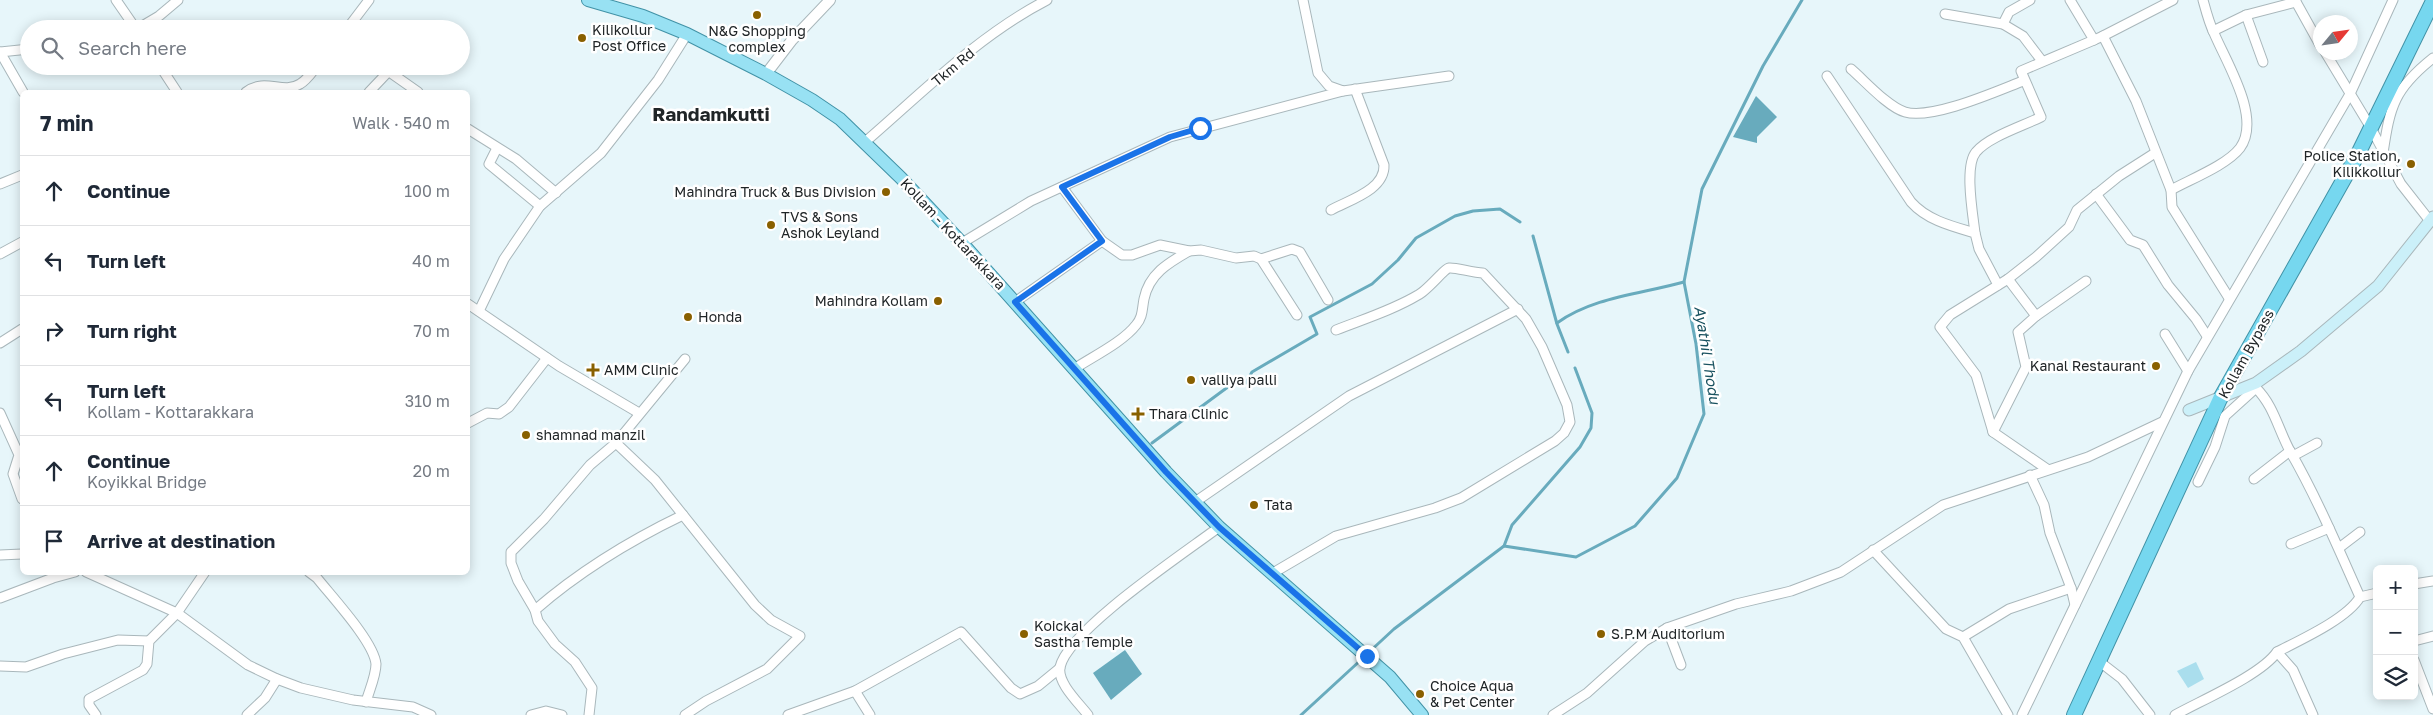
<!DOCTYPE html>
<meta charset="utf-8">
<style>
:root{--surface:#fff;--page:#f6f6f7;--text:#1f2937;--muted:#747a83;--line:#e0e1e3}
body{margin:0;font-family:"Golos Text",sans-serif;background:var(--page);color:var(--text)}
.controls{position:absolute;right:15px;bottom:15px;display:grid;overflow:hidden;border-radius:8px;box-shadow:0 2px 12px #0003}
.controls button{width:45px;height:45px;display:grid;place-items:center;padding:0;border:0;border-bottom:1px solid var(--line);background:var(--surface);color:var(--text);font:25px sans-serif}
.compass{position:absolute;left:2313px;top:15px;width:45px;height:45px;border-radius:50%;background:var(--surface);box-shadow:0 2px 12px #0003;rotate:61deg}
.stop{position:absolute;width:15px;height:15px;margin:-11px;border:4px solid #1a73e8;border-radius:50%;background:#fff}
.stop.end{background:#1a73e8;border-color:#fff;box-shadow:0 1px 5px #0008}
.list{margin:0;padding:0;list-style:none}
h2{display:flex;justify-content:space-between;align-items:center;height:65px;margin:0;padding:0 20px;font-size:21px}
h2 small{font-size:16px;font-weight:400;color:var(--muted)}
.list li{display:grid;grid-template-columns:32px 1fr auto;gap:15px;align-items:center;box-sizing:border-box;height:70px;padding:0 20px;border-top:1px solid var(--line)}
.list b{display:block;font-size:19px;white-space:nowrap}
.list p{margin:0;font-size:16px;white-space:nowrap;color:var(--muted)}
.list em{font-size:16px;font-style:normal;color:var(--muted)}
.icon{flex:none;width:28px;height:28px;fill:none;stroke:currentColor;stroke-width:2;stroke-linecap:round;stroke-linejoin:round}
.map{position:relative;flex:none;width:2433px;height:715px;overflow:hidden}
.search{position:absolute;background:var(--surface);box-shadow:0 2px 12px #0003;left:20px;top:20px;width:450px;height:55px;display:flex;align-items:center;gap:12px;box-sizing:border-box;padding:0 18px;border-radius:28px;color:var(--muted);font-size:19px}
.panel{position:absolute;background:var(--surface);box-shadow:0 2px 12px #0003;left:20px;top:90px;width:450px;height:485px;border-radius:8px}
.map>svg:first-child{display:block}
</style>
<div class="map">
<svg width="2433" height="715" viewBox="0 0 2433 715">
<rect width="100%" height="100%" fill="#e7f6fa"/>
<path fill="#aadeed" d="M2196,662L2204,679L2188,688L2177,671Z"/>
<g fill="#68abbd">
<path d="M1756,96L1777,117L1757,137V143L1733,137Z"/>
<path d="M1125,650L1142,674L1111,700L1093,673Z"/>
</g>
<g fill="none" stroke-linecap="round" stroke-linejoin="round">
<g stroke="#68abbd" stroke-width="3">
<path d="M1533,236L1557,324L1568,352"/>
<path d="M1557,323C1593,297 1641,294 1684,282"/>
<path d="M1152,443L1236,381L1246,383L1252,372L1317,334L1310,317L1372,284L1398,260L1416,238L1455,216L1473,211L1500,209L1520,222"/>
<path d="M1504,546L1512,525L1580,447L1591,428L1592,413L1575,368"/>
<path d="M1367,654L1394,629L1504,546L1576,557L1635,526L1677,478L1704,414L1696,344L1684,282L1702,189L1763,66L1802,0"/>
<path d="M1301,715L1363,658"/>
</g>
<defs>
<g id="minor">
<path d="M116,0L136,29"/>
<path d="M1303,0L1318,73L1329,86L1343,91L1449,76"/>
<path d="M2070,0L2094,40L2103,36L2136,101L2171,190L2172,207L2229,298"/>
<path d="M2295,0L2320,45"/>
<path d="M1945,14L2003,24L2023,36L2042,61"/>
<path d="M2246,15L2263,62"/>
<path d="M2003,24L2009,12L2030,0"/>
<path d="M137,29L159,16L178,0"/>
<path d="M347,29L369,0"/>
<path d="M2213,31L2246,15L2296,2"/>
<path d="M2103,36L2173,0"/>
<path d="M0,52L23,92"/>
<path d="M0,52L29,49"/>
<path d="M2325,52L2371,128L2401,184L2430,221"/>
<path d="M160,66L177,92"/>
<path d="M381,66L418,92"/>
<path d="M1851,69C1865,81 1888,107 1905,112C1932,120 1997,91 2023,81"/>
<path d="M1827,76L1911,202C1927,220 1951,226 1975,233L1979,249L1998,285"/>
<path d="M246,92C266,77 282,95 300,84C307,80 312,72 317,66"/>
<path d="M369,92L388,72"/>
<path d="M468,129L516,159L556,193"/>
<path d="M865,142C923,92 979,35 1047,0"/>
<path d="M496,150L489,164L540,206"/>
<path d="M2383,153C2390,106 2394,89 2433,58"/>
<path d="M0,184L22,175"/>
<path d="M1062,187L1102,241L1122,255H1132L1160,245L1189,251L1201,250L1236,258L1254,256L1261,259L1297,315"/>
<path d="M2171,190C2191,179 2227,165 2240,148C2262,118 2226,62 2214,33C2209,23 2206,11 2203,0"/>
<path d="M2096,194L2130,240L2143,245L2168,285L2196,319L2207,336"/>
<path d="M1331,210C1349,200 1385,190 1384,165L1355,89"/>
<path d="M1975,233C1973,215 1964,166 1976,152C1988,137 2023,126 2041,117L2021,71L2094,40"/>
<path d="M962,243L1031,201L1170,137L1343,91"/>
<path d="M0,254L22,242"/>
<path d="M1261,259L1292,249L1300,252L1328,300"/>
<path d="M2008,279L2036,316L2018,332L2026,367L1993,432L2047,469"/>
<path d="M1015,302L1102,241"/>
<path d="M468,304L559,366L639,413"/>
<path d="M479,311L504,259L540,206L601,153L658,80L687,34"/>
<path d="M2036,316L2086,281"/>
<path d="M2165,334L2188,371"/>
<path d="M0,343L22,329"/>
<path d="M1074,369C1092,357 1123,342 1136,325C1143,317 1142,309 1144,299C1149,274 1168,263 1189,251"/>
<path d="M2256,383V388C2274,406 2278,429 2290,451C2317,498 2338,548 2360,597"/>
<path d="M0,413L19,455L13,474L22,499"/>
<path d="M468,423L487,413L499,414L509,407L547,358"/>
<path d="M1993,432L1976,375L1940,327L1950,315L2008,279L2036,257L2069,227L2077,210L2119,176L2155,153"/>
<path d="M616,443L655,480L755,605L771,620L800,636L767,669L706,701L685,715"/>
<path d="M2293,456L2317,443"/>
<path d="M2030,475L2044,505L2050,533L2071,588L2075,605"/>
<path d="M2254,479L2290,451"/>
<path d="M2198,482L2215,447L2225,416L2256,388"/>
<path d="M1195,502L1349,396L1518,309"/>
<path d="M2291,544L2329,528"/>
<path d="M2339,548L2360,532"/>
<path d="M1873,550L1946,629L1963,637L2008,715"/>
<path d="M0,555L22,554"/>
<path d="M86,572L177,613L248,665L277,679L301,688L353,700L413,707L431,715"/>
<path d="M309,572L317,578C332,597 374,642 376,664C376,676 369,691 366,702"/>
<path d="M1273,573L1336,536L1435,508L1461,498L1555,441L1564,433L1570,422L1567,405L1542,347L1526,319L1483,273C1473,273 1455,267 1449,268C1445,268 1427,291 1418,295C1393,310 1364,319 1336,330"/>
<path d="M2414,584L2433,581"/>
<path d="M0,598L53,578L75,572"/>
<path d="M535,610C581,570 629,541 683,515"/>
<path d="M1667,628L1681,665"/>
<path d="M1963,637L2009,609L2071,588"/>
<path d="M2414,641L2433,636"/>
<path d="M2277,652L2293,670L2313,715"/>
<path d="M2414,660L2433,709"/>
<path d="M2100,662L2122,679L2150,715"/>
<path d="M0,666L26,667L63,654L118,640L149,641"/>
<path d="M855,691L870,715"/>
<path d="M96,715L89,705V699L143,670L147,664L149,641L177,613L205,572"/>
<path d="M247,715L265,698L277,679"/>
<path d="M531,715L546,711L562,715"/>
<path d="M589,715L592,688L575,662L555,644L538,621L535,610L518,581L511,563V552L544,519L590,465L616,443L685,359"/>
<path d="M788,715L855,691L961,632L1011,688L1020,694L1038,686L1060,668"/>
<path d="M1088,715C1079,703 1057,683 1060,667C1068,630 1186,552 1219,527"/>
<path d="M1553,715L1587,693L1645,641L1667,628L1736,604L1791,591L1841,572L1943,505L2088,457L2162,422"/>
<path d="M2022,715L2188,371L2350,94L2393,0"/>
<path d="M2175,715C2202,700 2261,675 2277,652C2300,640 2347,619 2360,597L2377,593"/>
</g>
<path id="tertiary" d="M766,74L792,40L830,0"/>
<path id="secondary" d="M2189,410L2256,383L2301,351L2378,286L2433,217"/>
<path id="primary" d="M588,0L643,16L687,34L766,74L812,100L840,119L901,178L962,243L1166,472L1219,527L1390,677L1422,715"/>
<path id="trunk" d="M2074,715L2220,399L2358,154L2433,1"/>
</defs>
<use href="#minor" stroke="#a9b7bb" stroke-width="11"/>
<use href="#tertiary" stroke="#a9b7bb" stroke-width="12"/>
<use href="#secondary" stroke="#a9b7bb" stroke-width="13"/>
<use href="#primary" stroke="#4192a6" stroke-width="14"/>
<use href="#trunk" stroke="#4192a6" stroke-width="16"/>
<use href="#minor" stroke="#fff" stroke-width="9"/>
<use href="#tertiary" stroke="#fff" stroke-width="10"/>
<use href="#secondary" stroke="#cbf0f9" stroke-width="11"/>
<use href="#primary" stroke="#98e1f3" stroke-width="12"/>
<use href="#trunk" stroke="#76d7ef" stroke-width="14"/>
</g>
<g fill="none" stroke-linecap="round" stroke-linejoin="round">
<path stroke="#1a73e8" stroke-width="6" d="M1200,128L1170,137L1062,187L1102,241L1015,302L1166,472L1219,527L1367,656"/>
</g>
<g fill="#896000" stroke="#fff" stroke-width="2">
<circle cx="757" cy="15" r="5"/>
<circle cx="582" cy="38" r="5"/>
<circle cx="2411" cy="164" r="5"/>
<circle cx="886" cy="192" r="5"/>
<circle cx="771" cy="225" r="5"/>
<circle cx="938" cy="301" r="5"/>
<circle cx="688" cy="317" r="5"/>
<circle cx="2156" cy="366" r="5"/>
<path d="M590.5 362.5h5v5h5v5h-5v5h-5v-5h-5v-5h5z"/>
<circle cx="1191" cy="380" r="5"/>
<path d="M1135.5 406.5h5v5h5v5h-5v5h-5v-5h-5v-5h5z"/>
<circle cx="526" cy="435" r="5"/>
<circle cx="1254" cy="505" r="5"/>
<circle cx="1024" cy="634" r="5"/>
<circle cx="1601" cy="634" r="5"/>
<circle cx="1420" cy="694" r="5"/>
</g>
<g text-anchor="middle" stroke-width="5" stroke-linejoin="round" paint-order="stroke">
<g font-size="14" fill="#202527" stroke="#fff" text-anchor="start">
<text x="592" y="35">Kilikollur<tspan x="592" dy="16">Post Office</tspan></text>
<text x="757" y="36" text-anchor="middle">N&amp;G Shopping<tspan x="757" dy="16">complex</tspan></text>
<text x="2401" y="161" text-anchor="end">Police Station,<tspan x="2401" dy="16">Kilikkollur</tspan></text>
<text x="876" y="197" text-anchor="end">Mahindra Truck &amp; Bus Division</text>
<text x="781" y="222">TVS &amp; Sons<tspan x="781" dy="16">Ashok Leyland</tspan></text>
<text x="928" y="306" text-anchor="end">Mahindra Kollam</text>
<text x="698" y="322">Honda</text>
<text x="2146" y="371" text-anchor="end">Kanal Restaurant</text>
<text x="604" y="375">AMM Clinic</text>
<text x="1201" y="385">valliya palli</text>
<text x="1149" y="419">Thara Clinic</text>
<text x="536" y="440">shamnad manzil</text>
<text x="1264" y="510">Tata</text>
<text x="1034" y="631">Koickal<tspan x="1034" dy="16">Sastha Temple</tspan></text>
<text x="1611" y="639">S.P.M Auditorium</text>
<text x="1430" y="691">Choice Aqua<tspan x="1430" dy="16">&amp; Pet Center</tspan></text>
</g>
<g font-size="14" fill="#202527" stroke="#fff">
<text transform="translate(953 67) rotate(-40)" y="5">Tkm Rd</text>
<text transform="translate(953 234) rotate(47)" y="5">Kollam - Kottarakkara</text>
<text transform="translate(2246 354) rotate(-61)" y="5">Kollam Bypass</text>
</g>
<g font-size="15" font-style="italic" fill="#18515f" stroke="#fff">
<text transform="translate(1707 355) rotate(81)" y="5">Ayathil Thodu</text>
</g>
<g font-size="19" font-weight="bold" fill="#202527" stroke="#fff">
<text x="711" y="121">Randamkutti</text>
</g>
</g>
</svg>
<div class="controls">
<button>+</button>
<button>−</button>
<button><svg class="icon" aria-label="layers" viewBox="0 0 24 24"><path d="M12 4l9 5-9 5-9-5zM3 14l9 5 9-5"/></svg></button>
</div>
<svg class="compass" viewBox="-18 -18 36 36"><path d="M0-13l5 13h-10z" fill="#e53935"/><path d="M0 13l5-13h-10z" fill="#747a83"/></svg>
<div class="stop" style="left:1200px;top:128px"></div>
<div class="stop end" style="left:1367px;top:656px"></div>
<div class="search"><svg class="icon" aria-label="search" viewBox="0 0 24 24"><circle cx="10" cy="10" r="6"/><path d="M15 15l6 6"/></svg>Search here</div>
<section class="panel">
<h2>7 min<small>Walk · 540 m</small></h2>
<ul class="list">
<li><svg class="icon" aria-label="ahead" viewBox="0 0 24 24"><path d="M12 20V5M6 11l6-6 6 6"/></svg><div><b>Continue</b></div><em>100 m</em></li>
<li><svg class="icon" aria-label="left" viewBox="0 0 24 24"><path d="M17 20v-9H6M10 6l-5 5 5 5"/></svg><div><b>Turn left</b></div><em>40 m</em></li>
<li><svg class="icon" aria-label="right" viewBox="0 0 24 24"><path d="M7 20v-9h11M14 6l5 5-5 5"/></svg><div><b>Turn right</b></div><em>70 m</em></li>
<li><svg class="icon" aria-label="left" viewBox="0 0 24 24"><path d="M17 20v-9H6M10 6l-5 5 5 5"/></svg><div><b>Turn left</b><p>Kollam - Kottarakkara</p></div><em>310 m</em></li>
<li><svg class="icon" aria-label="ahead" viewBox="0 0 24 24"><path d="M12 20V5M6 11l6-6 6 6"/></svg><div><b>Continue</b><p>Koyikkal Bridge</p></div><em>20 m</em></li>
<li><svg class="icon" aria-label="arrive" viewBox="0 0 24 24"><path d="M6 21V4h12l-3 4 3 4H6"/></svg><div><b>Arrive at destination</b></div></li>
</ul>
</section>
</div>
